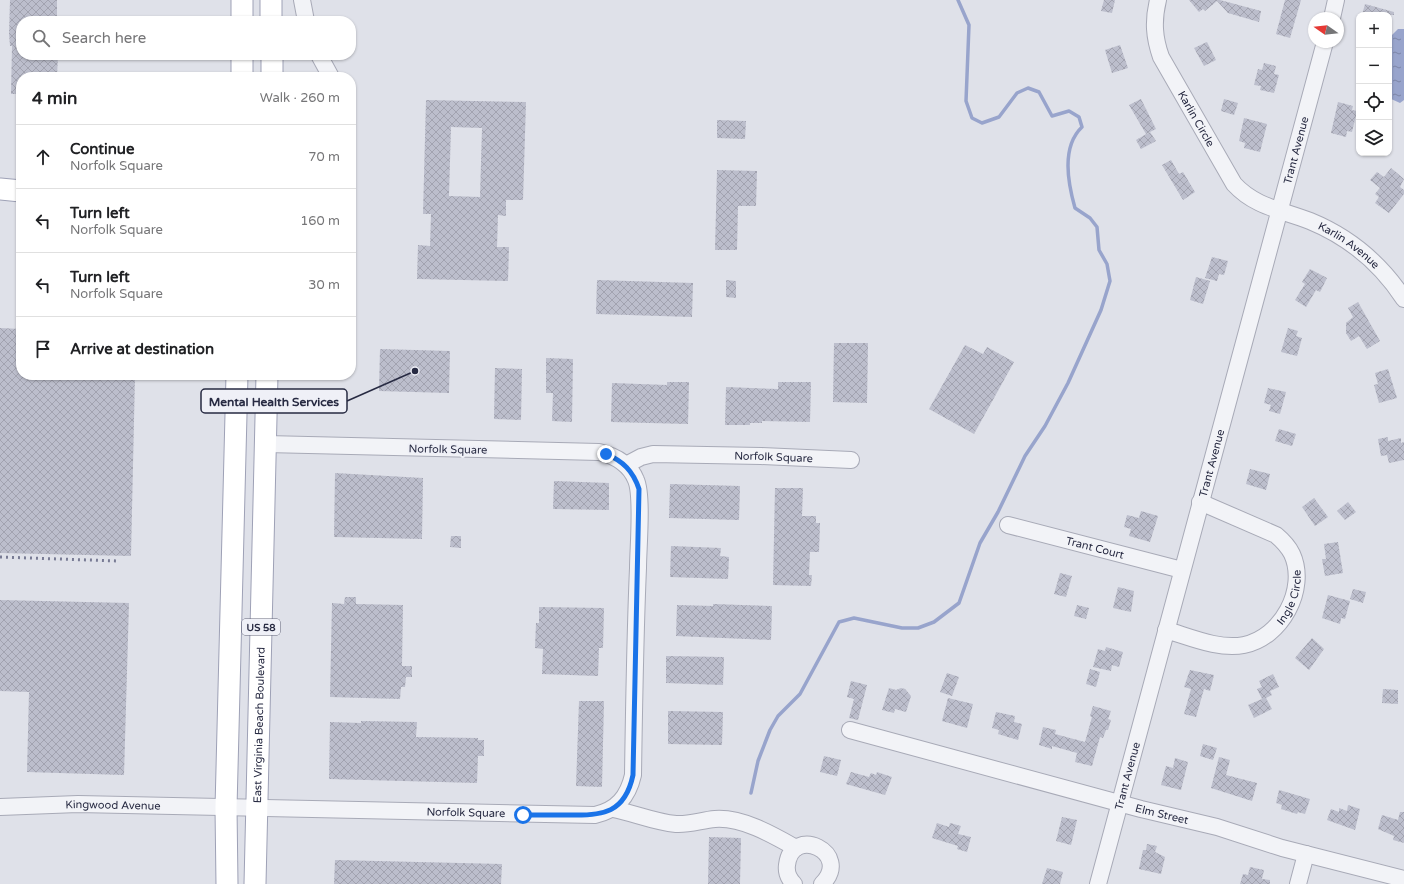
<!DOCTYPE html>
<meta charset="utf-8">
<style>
:root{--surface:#fff;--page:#f2f2f2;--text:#202124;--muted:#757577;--line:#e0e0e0}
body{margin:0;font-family:"Varela Round",sans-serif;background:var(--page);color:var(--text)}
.controls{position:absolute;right:12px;top:12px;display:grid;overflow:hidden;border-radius:8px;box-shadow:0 1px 3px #0004}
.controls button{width:36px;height:36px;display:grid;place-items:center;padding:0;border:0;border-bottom:1px solid var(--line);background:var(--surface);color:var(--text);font:20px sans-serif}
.compass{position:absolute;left:1308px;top:12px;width:36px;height:36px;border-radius:50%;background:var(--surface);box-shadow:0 1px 3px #0004;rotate:284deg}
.stop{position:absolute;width:12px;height:12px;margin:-9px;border:3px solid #1a73e8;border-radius:50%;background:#fff}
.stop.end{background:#1a73e8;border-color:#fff;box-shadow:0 1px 4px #0008}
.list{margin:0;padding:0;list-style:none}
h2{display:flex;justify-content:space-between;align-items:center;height:52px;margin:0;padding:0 16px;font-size:17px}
h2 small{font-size:13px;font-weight:400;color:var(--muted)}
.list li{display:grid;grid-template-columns:26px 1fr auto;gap:12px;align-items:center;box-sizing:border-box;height:64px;padding:0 16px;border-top:1px solid var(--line)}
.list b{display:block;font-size:15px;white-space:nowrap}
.list p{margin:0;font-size:13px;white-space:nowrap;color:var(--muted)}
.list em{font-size:13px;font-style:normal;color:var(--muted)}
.icon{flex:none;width:22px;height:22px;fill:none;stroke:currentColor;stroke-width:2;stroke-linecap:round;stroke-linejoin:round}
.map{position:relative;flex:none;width:1404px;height:884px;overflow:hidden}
.search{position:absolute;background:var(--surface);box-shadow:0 1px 3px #0004;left:16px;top:16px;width:340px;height:44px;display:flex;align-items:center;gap:10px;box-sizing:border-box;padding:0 14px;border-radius:16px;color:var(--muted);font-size:15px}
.panel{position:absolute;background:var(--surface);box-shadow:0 1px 3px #0004;left:16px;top:72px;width:340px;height:308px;border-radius:16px}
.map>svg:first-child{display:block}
</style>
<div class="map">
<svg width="1404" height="884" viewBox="0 0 1404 884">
<defs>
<pattern id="water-ripples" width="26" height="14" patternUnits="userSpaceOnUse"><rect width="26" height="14" fill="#98a4cc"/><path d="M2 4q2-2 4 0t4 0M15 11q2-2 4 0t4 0" fill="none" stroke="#7c86a7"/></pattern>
<pattern id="building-cross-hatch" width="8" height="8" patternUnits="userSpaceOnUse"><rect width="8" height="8" fill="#bcbecc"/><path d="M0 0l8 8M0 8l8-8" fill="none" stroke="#a2a3b0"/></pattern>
</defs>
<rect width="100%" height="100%" fill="#dfe1e9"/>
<path fill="url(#water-ripples)" d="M1398,29H1404V100L1400,103L1389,98V38Z"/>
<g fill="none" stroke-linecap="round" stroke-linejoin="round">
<path stroke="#98a4cc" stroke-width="3.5" d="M751,793L758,761L770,730L778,716L800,694L839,622L854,618L902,628H918L934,622L959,603L980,543L998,512L1025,456L1045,426L1068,383L1101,310L1110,281L1107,264L1099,250L1097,227L1090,218L1075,208C1068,183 1061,147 1082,127L1079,117L1069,111L1052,116L1039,92L1028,88L1017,93L999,117L982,123L972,118L966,101L969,25L958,0"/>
</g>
<g fill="url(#building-cross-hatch)" fill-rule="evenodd">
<path d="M10,0H57V21H21V55H58L57,77H21V94H11L12,46H10L9,34Z"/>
<path d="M1104,0H1115L1112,13L1101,11Z"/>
<path d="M1189,0H1220L1261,11L1259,22L1228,13L1217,1L1205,11L1203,9L1199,12Z"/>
<path d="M1285,0H1301L1290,38L1276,34Z"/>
<path d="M1365,4L1394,12V15H1362Z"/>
<path d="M1207,42L1216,60L1204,66L1194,48Z"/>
<path d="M1120,45L1128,68L1112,73L1105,50Z"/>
<path d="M1264,63L1276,66L1274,74L1279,75L1274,93L1260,90L1261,86L1254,85L1258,69L1262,70Z"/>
<path d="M1141,99L1156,129L1146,134L1129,105Z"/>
<path d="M1224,99L1238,103L1234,115L1221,111Z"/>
<path d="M426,100L526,102L523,200H506V216L498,215L497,247H509L508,281L417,279L418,245L430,246L431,214H423ZM451,127L482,128L480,197L449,196Z"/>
<path d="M1338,102L1353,106L1352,110L1357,111L1352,132L1347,131L1346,137L1331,133Z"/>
<path d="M1244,118L1267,124L1260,152L1244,148L1245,143L1239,141Z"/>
<path d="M717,120L746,121L745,139L717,138Z"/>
<path d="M1150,132L1156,141L1141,149L1136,140Z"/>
<path d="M1171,160L1179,174L1183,172L1195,192L1183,200L1162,165Z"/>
<path d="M1391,168L1404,179L1400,187L1404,190V194L1389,213L1375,203L1379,197L1375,194L1380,188L1370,180L1377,172L1384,177Z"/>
<path d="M717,170L757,171L756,206H738L737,250H715Z"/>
<path d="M1212,257L1228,261L1224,275L1219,274L1217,281L1205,278Z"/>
<path d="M1310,269L1327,278L1320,292L1316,290L1306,307L1295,300L1305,284L1302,282Z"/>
<path d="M1196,277L1210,281L1203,304L1190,300Z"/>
<path d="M597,280L693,283L692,317L596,314Z"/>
<path d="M726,280L736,281V298L726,297Z"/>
<path d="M1358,302L1380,341L1367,349L1359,336L1351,341L1346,333V323L1353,317L1348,308Z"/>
<path d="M0,328L21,329V375H135L131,556L0,553Z"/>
<path d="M1288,328L1298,331L1296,336L1302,338L1297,356L1281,352Z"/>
<path d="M834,343H868L867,403L833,402Z"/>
<path d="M965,345L983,354L987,347L1014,362L974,434L929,409Z"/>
<path d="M380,349L450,351L449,393L379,391Z"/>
<path d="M546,358L573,359L572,422L552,421L553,393H546Z"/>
<path d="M495,368L522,369L521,420L494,419Z"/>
<path d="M1388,369L1397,398L1379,403L1374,385L1378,384L1375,373Z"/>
<path d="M667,382H689L688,424L611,422L612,383L667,385Z"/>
<path d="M778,382H811L810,422L762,421V423H750V425H725L726,387L778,389Z"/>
<path d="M1268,388L1286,392L1280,414L1269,411L1271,405L1264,403Z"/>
<path d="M1279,429L1296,434L1292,446L1275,441Z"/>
<path d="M1388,437V441L1401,438V443L1404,442V460L1389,463L1387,455L1381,456L1378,439Z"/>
<path d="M1250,469L1270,474L1266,490L1246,484Z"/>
<path d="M335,473L423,478L422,539L334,537Z"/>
<path d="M554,481L609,483V510L553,509Z"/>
<path d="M670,484L740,486L739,520L669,518Z"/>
<path d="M775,488H803L802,516H816V523H820L819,552H810L809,575H812L811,586L773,585Z"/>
<path d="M1314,498L1328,517L1315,526L1302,507Z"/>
<path d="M1348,502L1356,512L1345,520L1337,511Z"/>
<path d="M1141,511L1158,516L1150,542L1129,536L1131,529L1124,527L1127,515L1139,518Z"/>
<path d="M451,536H461V548L450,547Z"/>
<path d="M1338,542L1343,573L1325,576L1322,559H1326L1324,544Z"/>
<path d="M671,546L721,548L720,556L729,557L728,579L670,577Z"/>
<path d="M1060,573L1072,576L1066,597L1054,594Z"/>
<path d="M1118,587L1134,591L1131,612L1113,608Z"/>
<path d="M1353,589L1366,592L1363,603L1350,599Z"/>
<path d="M1328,595L1350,601L1345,619L1341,618L1340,624L1322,618Z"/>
<path d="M345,597H356V604L403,605L402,666H412V677H406L405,687H401L400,699L330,697L332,603L344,604Z"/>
<path d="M0,600L129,603L124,775L27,772L29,692L0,691Z"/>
<path d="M713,604L772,606L771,640L676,636L677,605L713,606Z"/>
<path d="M1077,605L1089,608L1086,619L1074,616Z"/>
<path d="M539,607L604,608L603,648H599L598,676L542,674L543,649L535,648L536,623H539Z"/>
<path d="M1312,638L1324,649L1309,670L1295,658Z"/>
<path d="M1106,647L1123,652L1119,667L1112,665L1111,671L1093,667L1098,649L1105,651Z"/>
<path d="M666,656L724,657L723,685L666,683Z"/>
<path d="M1090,669L1100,672L1096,687L1086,684Z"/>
<path d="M1190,670L1214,675L1210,691L1204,689L1196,717L1184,714L1191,689L1184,687Z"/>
<path d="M947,673L959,677L952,696L940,692Z"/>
<path d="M1273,674L1279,687L1270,691L1272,695L1266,698L1272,709L1254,718L1248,705L1262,699L1257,689L1262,687L1259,681Z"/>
<path d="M851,681L867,685L858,720L849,718L854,699L847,697Z"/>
<path d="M889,688L896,690L901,688L905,689L911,696L906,712L895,709L894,713L882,710Z"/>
<path d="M1383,689L1398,690V704L1382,703Z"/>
<path d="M948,698L973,704L967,728L942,721Z"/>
<path d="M579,701H604L602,787L576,786Z"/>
<path d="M1093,706L1111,711L1108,719L1111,720L1108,730H1106L1103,738L1100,737L1092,766L1075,762L1077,753L1052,746V749L1039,745L1043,727L1056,730L1055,734L1085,742L1092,717L1090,716Z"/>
<path d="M668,711L723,712L722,745L668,744Z"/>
<path d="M996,712L1015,716L1014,722L1022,724L1018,740L998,734L999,730L992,728Z"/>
<path d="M361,721L417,722L416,737L478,738V740H484V756H478L477,783L329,779L330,722L361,723Z"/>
<path d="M1203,744L1217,748L1213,760L1200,756Z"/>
<path d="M824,756L841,760L837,776L820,772Z"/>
<path d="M1219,757L1230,760L1226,775L1257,783L1252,801L1211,788Z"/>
<path d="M1175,758L1188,762L1181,790L1161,785L1166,766L1173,768Z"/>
<path d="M851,772L869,777L871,773L876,775L877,772L892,777L885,795L846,784Z"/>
<path d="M1279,790L1310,799L1305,814L1298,812L1297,814L1281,809L1282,805L1276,803Z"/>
<path d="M1348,805L1360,809L1355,830L1327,820L1331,809L1339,812V808L1347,811Z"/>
<path d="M1400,812H1404V843L1393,840L1394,836L1378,829L1382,815L1398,820Z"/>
<path d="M1062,817L1077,820L1071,845L1056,841Z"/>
<path d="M937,823L949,827L950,823L961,826L958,834L971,837L967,852L957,849L958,846L932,838Z"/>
<path d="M709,837L741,838L740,884H708Z"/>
<path d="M1147,844L1157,846L1155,852L1165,857L1161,874L1139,869L1143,850H1146Z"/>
<path d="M335,860L502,864L501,884H334Z"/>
<path d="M1250,867L1264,870L1262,879L1270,880V884H1240L1243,874L1248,875Z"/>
<path d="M1047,868L1063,872L1060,884H1042Z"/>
</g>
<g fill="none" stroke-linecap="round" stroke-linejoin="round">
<defs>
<g id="minor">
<path d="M302,0L306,21"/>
<path id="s1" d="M1158,0C1153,21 1154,37 1161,57L1234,184C1255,207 1282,210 1310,221C1349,237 1381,264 1404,299"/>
<path d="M1332,18L1336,0"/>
<path d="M319,55L331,77"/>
<path id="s2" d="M626,465L641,457L653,454L761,456L851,460"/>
<path id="s3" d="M1008,525L1182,570"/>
<path id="s4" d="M1166,630C1190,637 1219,650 1244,645C1281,638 1308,589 1292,554C1288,546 1282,540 1276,535L1200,502"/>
<path id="s5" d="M850,730L1141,809L1217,827L1282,848L1404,879"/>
<path id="s6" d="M0,807L78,804L595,815C617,810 628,797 633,775C634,706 635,637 638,568C638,549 643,496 636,480C630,465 616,456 599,452L266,444"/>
<path d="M613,809C634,813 654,822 676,824C689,825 702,820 715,819C742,817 773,835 796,848"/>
<path d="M794,884C789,879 786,872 787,865C792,824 853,853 822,884"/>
<path id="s7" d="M1098,884L1325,42"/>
<path d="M1298,884L1306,854"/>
</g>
<g id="major">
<path d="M242,0V21"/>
<path d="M271,0V21"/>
<path d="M242,55V77"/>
<path d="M272,55V77"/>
<path d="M0,189L21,191"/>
<path d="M227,884L226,808L237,375"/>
<path id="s8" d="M255,884L267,375"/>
</g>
</defs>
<use href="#minor" stroke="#a8aab7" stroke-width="18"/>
<use href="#major" stroke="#9ea1b6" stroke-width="23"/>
<use href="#minor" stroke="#f2f3f7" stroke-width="16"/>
<use href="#major" stroke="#fff" stroke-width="21"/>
<path stroke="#787b94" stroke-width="3" stroke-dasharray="2 4" stroke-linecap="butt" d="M0,557L118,561"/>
</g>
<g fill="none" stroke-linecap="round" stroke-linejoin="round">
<path stroke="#1a73e8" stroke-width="5" d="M523,815C538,815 553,815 569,815C603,816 625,813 633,775L639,489C633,471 623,461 606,454"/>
</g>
<g text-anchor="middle" stroke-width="4" stroke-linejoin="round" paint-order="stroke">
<rect fill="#eff0f7" stroke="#636578" stroke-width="1" x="242" y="619" width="38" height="16" rx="3"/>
<g font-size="10" font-weight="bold" fill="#272a42">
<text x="261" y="631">US 58</text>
</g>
<g font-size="11" fill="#272a42" stroke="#eff0f7">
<text dy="4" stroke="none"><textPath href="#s1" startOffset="129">Karlin Circle</textPath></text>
<text dy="4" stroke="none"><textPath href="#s7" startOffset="760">Trant Avenue</textPath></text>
<text dy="4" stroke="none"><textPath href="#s1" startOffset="336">Karlin Avenue</textPath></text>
<text transform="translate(448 449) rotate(1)" y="4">Norfolk Square</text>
<text dy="4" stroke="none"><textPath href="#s2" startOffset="150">Norfolk Square</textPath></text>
<text dy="4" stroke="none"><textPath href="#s7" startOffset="436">Trant Avenue</textPath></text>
<text dy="4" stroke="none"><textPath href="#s3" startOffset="90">Trant Court</textPath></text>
<text dy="4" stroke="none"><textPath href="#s4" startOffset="151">Ingle Circle</textPath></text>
<text dy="4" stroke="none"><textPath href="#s8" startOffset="159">East Virginia Beach Boulevard</textPath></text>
<text dy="4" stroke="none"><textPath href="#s7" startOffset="112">Trant Avenue</textPath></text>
<text dy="4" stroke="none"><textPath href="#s6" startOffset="113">Kingwood Avenue</textPath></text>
<text dy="4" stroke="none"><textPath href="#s6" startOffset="466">Norfolk Square</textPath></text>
<text dy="4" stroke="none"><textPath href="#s5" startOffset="323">Elm Street</textPath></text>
</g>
</g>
<path fill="none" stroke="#272a42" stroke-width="1.5" d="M415 371L347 401"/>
<circle fill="#272a42" stroke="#eff0f7" stroke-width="1.5" cx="415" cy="371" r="4"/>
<rect fill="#eff0f7" stroke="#272a42" stroke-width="1.5" x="201" y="389" width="146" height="24" rx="4"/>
<g font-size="12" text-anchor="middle" font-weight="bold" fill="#272a42">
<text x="274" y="406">Mental Health Services</text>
</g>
</svg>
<div class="controls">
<button>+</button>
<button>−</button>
<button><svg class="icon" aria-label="locate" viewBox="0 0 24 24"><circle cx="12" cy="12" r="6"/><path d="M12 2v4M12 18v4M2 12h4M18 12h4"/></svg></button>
<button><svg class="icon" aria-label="layers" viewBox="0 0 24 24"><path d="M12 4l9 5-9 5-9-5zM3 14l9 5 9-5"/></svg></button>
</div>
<svg class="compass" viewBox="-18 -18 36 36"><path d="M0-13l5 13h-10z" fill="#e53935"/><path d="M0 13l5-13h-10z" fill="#757577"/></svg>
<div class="stop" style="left:523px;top:815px"></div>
<div class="stop end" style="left:606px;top:454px"></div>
<div class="search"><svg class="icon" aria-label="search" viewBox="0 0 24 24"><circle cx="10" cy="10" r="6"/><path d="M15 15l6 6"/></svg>Search here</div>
<section class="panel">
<h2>4 min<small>Walk · 260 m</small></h2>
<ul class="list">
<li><svg class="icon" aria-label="ahead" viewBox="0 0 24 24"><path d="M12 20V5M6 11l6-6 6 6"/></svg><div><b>Continue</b><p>Norfolk Square</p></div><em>70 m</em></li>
<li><svg class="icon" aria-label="left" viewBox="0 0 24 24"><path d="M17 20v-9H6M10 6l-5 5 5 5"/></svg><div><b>Turn left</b><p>Norfolk Square</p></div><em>160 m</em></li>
<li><svg class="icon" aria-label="left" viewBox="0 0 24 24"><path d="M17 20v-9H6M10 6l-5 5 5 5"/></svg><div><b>Turn left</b><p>Norfolk Square</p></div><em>30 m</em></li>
<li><svg class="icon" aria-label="arrive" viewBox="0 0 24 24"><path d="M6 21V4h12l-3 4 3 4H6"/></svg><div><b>Arrive at destination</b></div></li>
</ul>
</section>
</div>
